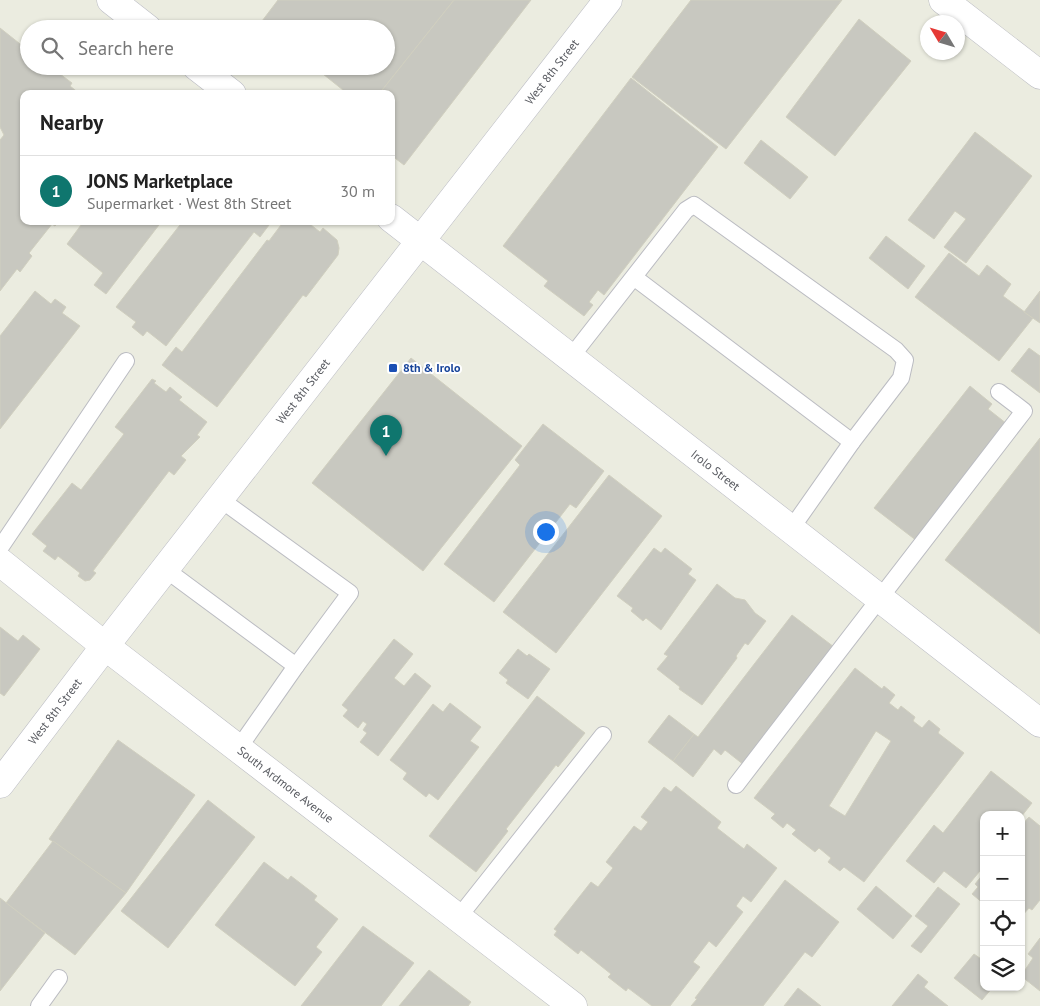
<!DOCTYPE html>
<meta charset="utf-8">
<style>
:root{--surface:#fff;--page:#f6f6f6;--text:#222;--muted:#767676;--line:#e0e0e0;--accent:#0f766e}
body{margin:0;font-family:"PT Sans",sans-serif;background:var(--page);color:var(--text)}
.controls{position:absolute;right:15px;bottom:15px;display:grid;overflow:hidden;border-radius:10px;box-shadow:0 1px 4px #0004}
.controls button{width:45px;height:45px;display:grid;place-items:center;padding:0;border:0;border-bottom:1px solid var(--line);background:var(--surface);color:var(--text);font:25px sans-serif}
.compass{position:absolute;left:920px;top:15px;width:45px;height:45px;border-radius:50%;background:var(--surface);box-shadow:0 1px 4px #0004;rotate:308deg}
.you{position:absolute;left:545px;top:531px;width:18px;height:18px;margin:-12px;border:4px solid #fff;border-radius:50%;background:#1a73e8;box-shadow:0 0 0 8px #1a73e833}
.badge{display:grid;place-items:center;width:32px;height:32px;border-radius:50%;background:var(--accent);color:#fff;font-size:16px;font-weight:700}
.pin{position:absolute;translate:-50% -41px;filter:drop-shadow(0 1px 2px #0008)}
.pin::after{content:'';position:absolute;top:26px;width:18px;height:15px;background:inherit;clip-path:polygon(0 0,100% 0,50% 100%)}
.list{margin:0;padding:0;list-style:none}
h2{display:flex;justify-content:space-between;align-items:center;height:65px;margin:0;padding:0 20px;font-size:21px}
h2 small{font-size:16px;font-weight:400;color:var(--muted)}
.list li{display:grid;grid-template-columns:32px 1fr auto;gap:15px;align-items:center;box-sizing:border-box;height:70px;padding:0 20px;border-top:1px solid var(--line)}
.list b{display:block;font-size:19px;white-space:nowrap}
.list p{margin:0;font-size:16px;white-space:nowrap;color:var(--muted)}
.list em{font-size:16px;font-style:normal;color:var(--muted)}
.icon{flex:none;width:28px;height:28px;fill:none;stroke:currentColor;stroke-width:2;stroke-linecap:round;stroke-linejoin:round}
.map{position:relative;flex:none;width:1040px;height:1006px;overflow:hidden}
.search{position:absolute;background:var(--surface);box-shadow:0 1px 4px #0004;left:20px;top:20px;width:375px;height:55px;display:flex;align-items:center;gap:12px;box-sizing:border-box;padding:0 18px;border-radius:28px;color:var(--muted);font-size:19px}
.panel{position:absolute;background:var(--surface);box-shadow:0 1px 4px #0004;left:20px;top:90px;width:375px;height:135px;border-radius:10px}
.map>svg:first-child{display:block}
</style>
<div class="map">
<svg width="1040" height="1006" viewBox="0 0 1040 1006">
<rect width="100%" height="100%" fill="#ebece0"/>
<g fill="#c8c8c0" stroke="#d0cfbf" fill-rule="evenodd">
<path d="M278,0H454L379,94H348L313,66H386V29H264L259,25Z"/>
<path d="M454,0H531L404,165L391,155V94H379Z"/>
<path d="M691,0H842L726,149L632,77Z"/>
<path d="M859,19L911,61L835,156L786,117Z"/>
<path d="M0,28L29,51V66H45L54,74L56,71L72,83L70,86L80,94H24V221H59L55,226L52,224L29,253L32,256L20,272L17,269L0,291V140L4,135L0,127Z"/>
<path d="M631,78L718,147L604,295L598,290L589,302L593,305L584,316L544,286L548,281L503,246Z"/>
<path d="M975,132L1032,176L966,263L944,247L966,219L955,211L934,239L908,220Z"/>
<path d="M761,140L808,177L790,199L744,163Z"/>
<path d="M84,221H162L106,294L94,285L103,273L67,244Z"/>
<path d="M183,221H272L260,237L254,232L166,346L147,331L143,336L132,327L136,322L116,307Z"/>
<path d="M284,221H306L320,232L323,228L337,240L339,248L338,255L306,297L303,295L217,407L162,365L176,347L182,352L267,240L269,241Z"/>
<path d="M886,236L925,266L908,289L869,258Z"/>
<path d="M949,253L979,276L987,265L1011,284L1003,296L1033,318L999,361L915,297Z"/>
<path d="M35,291L51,304L55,299L66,307L62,313L80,326L0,429V336Z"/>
<path d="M1040,291V323L1024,312Z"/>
<path d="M1029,348L1040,356V393L1011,371Z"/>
<path d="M411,358L522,446L423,571L312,483Z"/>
<path d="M152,379L156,381L154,383L166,392L170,387L182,397L179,400L207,422L197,435L200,437L181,456L186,460L174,475L169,471L93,571L96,573L90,580L85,581L78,576L80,573L58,556L55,560L43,551L47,546L32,534L72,483L81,490L124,434L115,427Z"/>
<path d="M970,386L992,404L988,409L1007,424L917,541L874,508Z"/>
<path d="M543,424L604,471L576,508L570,504L494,602L444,564L520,465L515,460Z"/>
<path d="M1040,438V634L945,560Z"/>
<path d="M609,475L662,516L556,653L503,612Z"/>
<path d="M654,548L661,553L665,548L692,569L688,574L696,580L661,630L646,618L643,621L631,611L633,608L617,596Z"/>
<path d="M717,584L735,598L745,600L755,613L766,621L748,645L745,643L736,656L737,658L702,705L679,689L680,687L657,669L668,656L664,654Z"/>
<path d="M792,615L834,647L744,765L725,750L721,755L714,749L693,777L673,761L694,734L698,737Z"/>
<path d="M0,627L18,641L23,635L40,649L4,696L0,693Z"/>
<path d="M394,639L413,654L394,678L404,686L415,673L431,686L378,756L360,742L367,733L363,730L367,724L363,721L358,728L343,716L348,710L342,705Z"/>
<path d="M518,649L527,656L529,654L550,669L528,699L506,683L508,680L499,673Z"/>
<path d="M855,668L882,689L884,686L895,695L889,703L898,710L901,706L915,717L913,721L922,728L929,720L940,729L938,733L964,753L864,882L844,867L840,871L828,862L831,858L819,848L815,852L792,834L796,830L787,823L783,828L771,818L775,814L754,798ZM876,731L891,741L845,816L829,806Z"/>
<path d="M537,696L585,733L558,767L556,765L506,829L508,831L476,872L429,836Z"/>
<path d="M450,703L481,727L470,741L479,747L438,800L429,793L426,797L403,779L407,773L390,760L433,704L443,712Z"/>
<path d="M669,715L694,734L673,761L648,742Z"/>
<path d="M118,740L195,795L126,893L49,839Z"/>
<path d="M991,771L1032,803L1021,817V815H984V866L966,888L944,871L934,883L906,861L934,825L943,833Z"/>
<path d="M676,786L721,822L717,828L744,849L747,844L777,868L751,902L743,896L736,906L743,912L716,947L709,941L693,962L700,967L670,1006H652L628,988L626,991L608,977L611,974L581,950L578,954L554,935L557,931L554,929L591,882L598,887L613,868L606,862L634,826L641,831L648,822L641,817L664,787L671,792Z"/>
<path d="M208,800L255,837L168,948L121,911Z"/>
<path d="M1029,817L1040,826V900L1032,910L1029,908L1021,917V826Z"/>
<path d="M53,841L126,893L75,955L6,903Z"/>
<path d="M264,862L288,880L291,876L317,896L314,900L338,919L316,947L322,952L295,986L215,925Z"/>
<path d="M984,873V904L972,894L978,887L975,884Z"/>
<path d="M785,880L839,922L812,957L805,952L763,1006H691L697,999L695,998Z"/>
<path d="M876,886L912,916L893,939L857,909Z"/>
<path d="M938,887L960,904L921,953L911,946L928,926L915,916Z"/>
<path d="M0,898L45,933L0,991Z"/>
<path d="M363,926L414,963L381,1006H301Z"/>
<path d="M1040,938V991L1021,976L1033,958L1028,954Z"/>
<path d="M974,954L984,961V987H993L982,1000L954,978Z"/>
<path d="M429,970L471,1002L468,1006H399Z"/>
<path d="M918,974L928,982L924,987L948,1006H892Z"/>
<path d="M798,988L821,1006H784Z"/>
</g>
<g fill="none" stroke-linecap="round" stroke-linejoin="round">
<defs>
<g id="service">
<path d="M635,278L852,442"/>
<path d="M571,357L686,210L694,205L896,350L905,360L901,378L852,442L791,529"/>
<path d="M220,499L350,593L296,666"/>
<path d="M0,548L126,361"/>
<path d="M165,569L296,666L238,749"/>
<path d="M736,785L1024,411L999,392"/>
<path d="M458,918L603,735"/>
<path d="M39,1006L59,978"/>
</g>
<g id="minor">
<path d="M943,0L1040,75"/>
<path id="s1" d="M0,562L105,646L573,1006"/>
</g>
<g id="secondary">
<path d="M111,0L148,29"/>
<path d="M196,66L232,94"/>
<path id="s2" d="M391,218L1040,723"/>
<path id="s3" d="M0,784L105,646L608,0"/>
</g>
</defs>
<use href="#service" stroke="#bbbcc2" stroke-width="18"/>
<use href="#minor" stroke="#bbbcc2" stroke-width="29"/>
<use href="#secondary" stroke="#bbbcc4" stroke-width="29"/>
<use href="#service" stroke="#fff" stroke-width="16"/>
<use href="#minor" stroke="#fff" stroke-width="28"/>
<use href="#secondary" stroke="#fff" stroke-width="28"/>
</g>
<rect fill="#1a4fb4" stroke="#fff" stroke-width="2" x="388" y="363" width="10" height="10" rx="2.5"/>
<g text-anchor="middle" stroke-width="4" stroke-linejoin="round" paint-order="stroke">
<g font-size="12" fill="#595b61" stroke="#fff">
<text dy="4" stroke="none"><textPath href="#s3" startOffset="901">West 8th Street</textPath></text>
<text dy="4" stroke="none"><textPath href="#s3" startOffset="496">West 8th Street</textPath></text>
<text dy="4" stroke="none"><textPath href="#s2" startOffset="411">Irolo Street</textPath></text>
<text dy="4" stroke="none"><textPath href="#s3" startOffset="91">West 8th Street</textPath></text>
<text dy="4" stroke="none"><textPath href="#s1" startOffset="362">South Ardmore Avenue</textPath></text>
</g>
<g font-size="12" font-weight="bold" fill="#164399" stroke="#fff" text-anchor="start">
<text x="403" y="372">8th &amp; Irolo</text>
</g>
</g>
</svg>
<div class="controls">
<button>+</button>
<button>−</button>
<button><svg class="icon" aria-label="locate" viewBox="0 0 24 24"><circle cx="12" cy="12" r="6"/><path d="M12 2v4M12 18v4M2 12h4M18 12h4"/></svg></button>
<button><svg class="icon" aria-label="layers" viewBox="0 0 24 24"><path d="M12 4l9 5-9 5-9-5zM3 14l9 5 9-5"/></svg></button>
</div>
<svg class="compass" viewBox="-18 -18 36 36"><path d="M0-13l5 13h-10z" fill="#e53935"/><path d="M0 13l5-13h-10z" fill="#767676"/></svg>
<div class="you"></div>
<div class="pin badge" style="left:386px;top:456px">1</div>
<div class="search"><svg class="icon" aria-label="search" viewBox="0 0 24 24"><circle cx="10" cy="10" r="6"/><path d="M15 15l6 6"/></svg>Search here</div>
<section class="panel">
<h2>Nearby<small></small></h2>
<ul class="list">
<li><span class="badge">1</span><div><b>JONS Marketplace</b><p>Supermarket · West 8th Street</p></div><em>30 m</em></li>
</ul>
</section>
</div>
